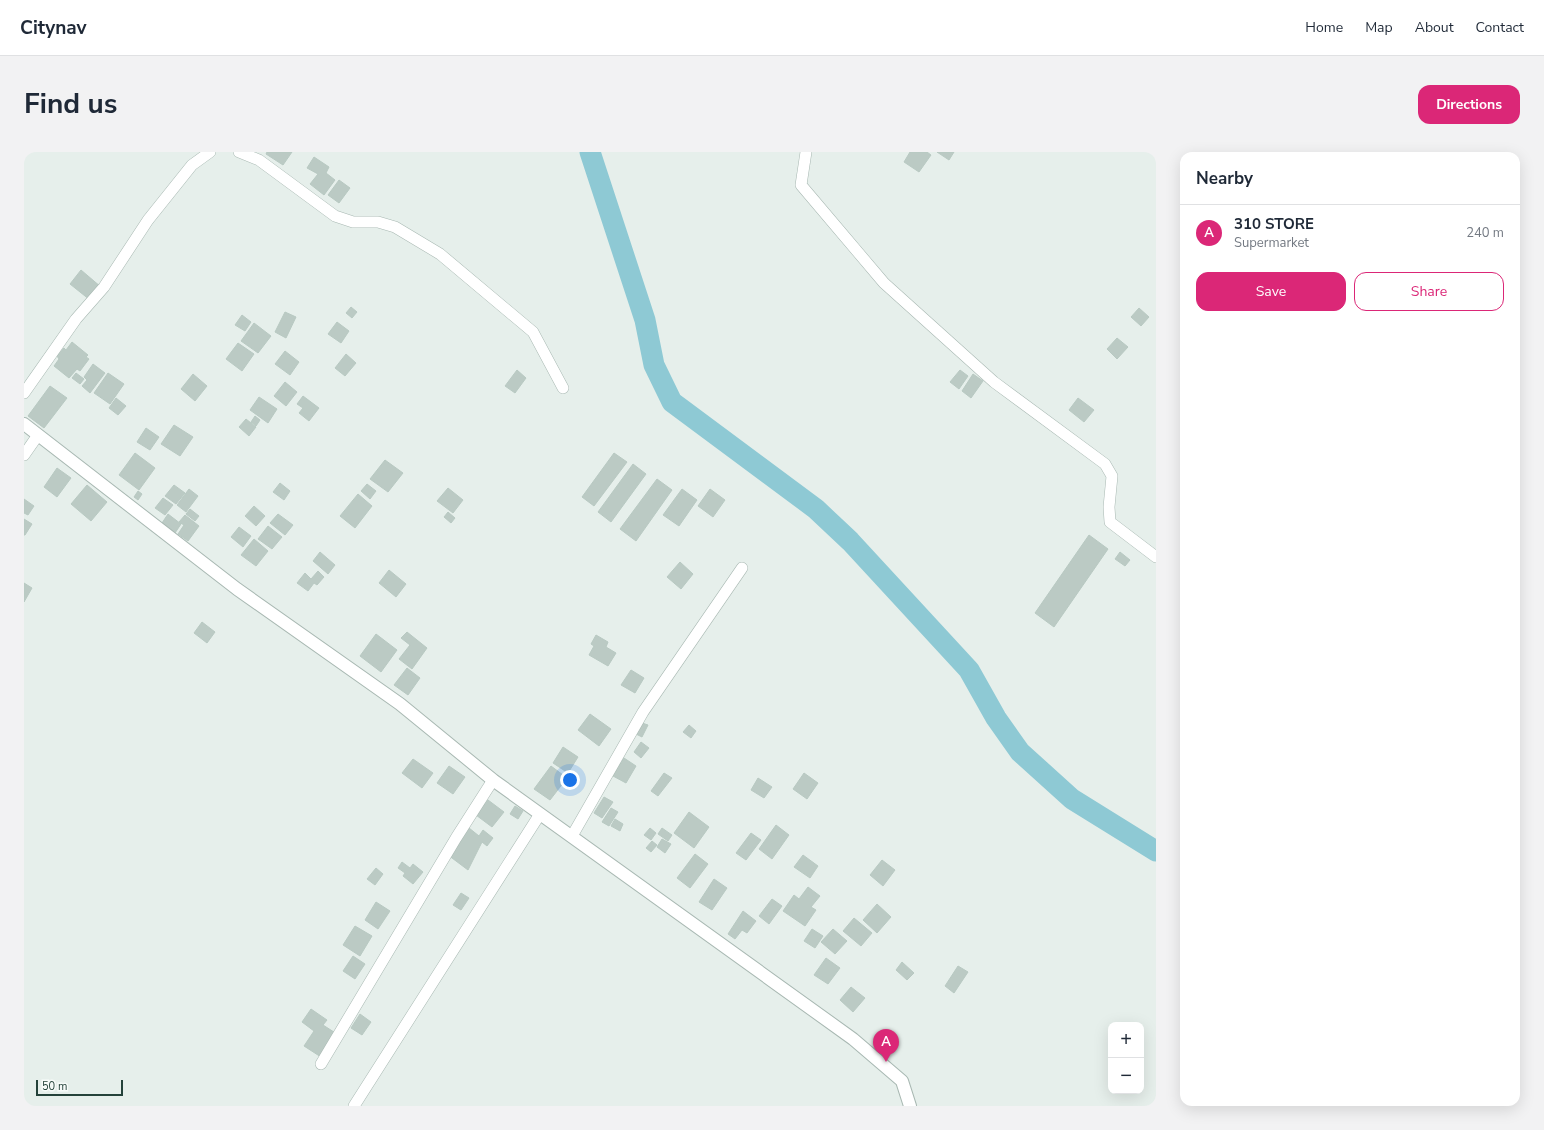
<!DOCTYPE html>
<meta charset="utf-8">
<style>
:root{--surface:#fff;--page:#f2f2f3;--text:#1f2937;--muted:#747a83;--line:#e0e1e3;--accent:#db2777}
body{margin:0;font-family:"Nunito Sans",sans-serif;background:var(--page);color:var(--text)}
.controls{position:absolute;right:12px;bottom:12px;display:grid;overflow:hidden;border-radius:8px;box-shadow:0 4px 16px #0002}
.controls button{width:36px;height:36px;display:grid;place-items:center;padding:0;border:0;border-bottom:1px solid var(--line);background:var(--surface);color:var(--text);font:20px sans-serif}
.scale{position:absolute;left:12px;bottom:10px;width:87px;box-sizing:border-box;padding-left:4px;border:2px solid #24423a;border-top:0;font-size:11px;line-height:14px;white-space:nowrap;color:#24423a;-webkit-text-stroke:3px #f7fbf9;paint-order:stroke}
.you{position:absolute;left:546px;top:628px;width:14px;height:14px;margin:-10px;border:3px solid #fff;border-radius:50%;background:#1a73e8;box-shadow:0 0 0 6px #1a73e833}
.badge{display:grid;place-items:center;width:26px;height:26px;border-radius:50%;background:var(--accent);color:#fff;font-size:13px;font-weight:700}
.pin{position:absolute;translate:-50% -33px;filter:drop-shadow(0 1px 2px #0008)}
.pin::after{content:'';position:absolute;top:21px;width:14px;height:12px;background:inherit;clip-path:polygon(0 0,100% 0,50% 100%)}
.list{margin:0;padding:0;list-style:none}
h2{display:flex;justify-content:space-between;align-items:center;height:52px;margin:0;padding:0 16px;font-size:17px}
h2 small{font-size:13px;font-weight:400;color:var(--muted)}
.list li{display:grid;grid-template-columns:26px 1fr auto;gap:12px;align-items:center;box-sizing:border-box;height:56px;padding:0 16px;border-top:1px solid var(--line)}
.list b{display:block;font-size:15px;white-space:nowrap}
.list p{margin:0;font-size:13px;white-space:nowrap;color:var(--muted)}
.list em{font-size:13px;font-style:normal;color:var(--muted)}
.actions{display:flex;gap:8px;padding:12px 16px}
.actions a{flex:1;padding:9px 0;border:1px solid var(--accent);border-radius:12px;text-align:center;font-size:14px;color:var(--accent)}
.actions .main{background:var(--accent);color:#fff}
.map{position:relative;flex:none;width:1132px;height:954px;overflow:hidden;border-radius:12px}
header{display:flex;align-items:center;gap:24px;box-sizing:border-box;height:56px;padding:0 20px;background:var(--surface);border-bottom:1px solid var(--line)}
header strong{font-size:19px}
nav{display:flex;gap:22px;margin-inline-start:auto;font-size:14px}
.intro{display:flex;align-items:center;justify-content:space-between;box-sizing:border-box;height:96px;padding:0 24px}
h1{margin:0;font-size:28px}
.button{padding:10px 18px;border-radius:12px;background:var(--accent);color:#fff;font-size:14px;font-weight:700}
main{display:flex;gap:24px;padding:0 24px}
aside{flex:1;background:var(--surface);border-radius:12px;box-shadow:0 4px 16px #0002}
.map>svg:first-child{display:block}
</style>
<header>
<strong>Citynav</strong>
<nav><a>Home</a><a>Map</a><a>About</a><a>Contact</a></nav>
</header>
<div class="intro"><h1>Find us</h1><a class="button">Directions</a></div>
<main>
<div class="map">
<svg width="1132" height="954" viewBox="0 0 1132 954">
<rect width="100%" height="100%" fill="#e6efeb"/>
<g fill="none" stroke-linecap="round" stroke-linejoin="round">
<path stroke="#8ec9d4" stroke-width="21" d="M566,0L621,168L630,213L648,250L792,357L826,389L945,518L972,566L996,600L1048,647L1132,699"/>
</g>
<g fill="#bbcac4" stroke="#b8c9c2">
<path d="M243,0H268L259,13L242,2Z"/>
<path d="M886,0H903L907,3L895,20L880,10Z"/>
<path d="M913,0H930L925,8Z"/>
<path d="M290,5L305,15L302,21L311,28L300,43L286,32L294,22L283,16Z"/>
<path d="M315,28L326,36L315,51L304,43Z"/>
<path d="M57,118L77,135L66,148L46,132Z"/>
<path d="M327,155L333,160L328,166L322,161Z"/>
<path d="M1115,156L1125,165L1117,174L1107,165Z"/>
<path d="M261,160L272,165L262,186L251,180Z"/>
<path d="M218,163L227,170L221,179L211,173Z"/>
<path d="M313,170L325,179L317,191L304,182Z"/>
<path d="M230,171L247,184L234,201L217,189Z"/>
<path d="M1093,186L1104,195L1093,207L1083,197Z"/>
<path d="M48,190L64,203L62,205L65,207L56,219L53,217L45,226L30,214L35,207L33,204L40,196L42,198Z"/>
<path d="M214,191L230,202L218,219L202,207Z"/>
<path d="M261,199L275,210L266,223L251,212Z"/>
<path d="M322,202L332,211L321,224L311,216Z"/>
<path d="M69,212L81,221L66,241L58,234L63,228L60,225Z"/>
<path d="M493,218L502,226L491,241L481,234Z"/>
<path d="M936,218L944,224L935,237L926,230Z"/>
<path d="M52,221L60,227L56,232L48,226Z"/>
<path d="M84,221L100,232L86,252L70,241Z"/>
<path d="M169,222L183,234L171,249L157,237Z"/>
<path d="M949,222L959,229L947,246L938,239Z"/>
<path d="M261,230L273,240L262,254L250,244Z"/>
<path d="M26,234L43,246L20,276L4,264Z"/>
<path d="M279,244L295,256L285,269L275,261L279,256L273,252Z"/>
<path d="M235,245L253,257L244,271L226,258Z"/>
<path d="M92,246L102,254L94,263L85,256Z"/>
<path d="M1054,246L1070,258L1060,270L1045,258Z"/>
<path d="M231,264L236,268L232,274L227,270Z"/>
<path d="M222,267L232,275L225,284L215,275Z"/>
<path d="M150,273L169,285L156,304L137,292Z"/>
<path d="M122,276L135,285L126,298L113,290Z"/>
<path d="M111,301L131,316L115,338L95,323Z"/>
<path d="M590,301L603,310L570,354L558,345Z"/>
<path d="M361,308L379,321L364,340L346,327Z"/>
<path d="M609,312L622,322L587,370L574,360Z"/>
<path d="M33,316L47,326L33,345L20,335Z"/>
<path d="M633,327L648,338L612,389L596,377Z"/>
<path d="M256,331L266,339L260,348L249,340Z"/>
<path d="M343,332L352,339L346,347L337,339Z"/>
<path d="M63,333L83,350L67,369L47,352Z"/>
<path d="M150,333L161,341L152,352L141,344Z"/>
<path d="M424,336L439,348L429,361L413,349Z"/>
<path d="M165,337L174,344L162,360L153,353Z"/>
<path d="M658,337L673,348L655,374L639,363Z"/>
<path d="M686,337L701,348L689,365L674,354Z"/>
<path d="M114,339L118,342L114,348L110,345Z"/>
<path d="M334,342L348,354L331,376L316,364Z"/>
<path d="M139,346L149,353L141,363L131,356Z"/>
<path d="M0,347L10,354L4,363L0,361Z"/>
<path d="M230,354L241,364L232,374L221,364Z"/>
<path d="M166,357L175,364L171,369L162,362Z"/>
<path d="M424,360L431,366L427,371L420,365Z"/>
<path d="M144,362L157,372L151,381L138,371Z"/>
<path d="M254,362L269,373L261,383L246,371Z"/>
<path d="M161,363L175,374L164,389L154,382L160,373L155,370Z"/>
<path d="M0,367L8,372L1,383H0Z"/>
<path d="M244,374L258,385L248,397L234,387Z"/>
<path d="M215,375L227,384L219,395L207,385Z"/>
<path d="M1065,383L1084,397L1030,475L1011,461Z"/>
<path d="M230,387L244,399L232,414L217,403Z"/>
<path d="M296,400L311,413L304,422L289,409Z"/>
<path d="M1096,400L1106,408L1101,414L1091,407Z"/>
<path d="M656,410L669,422L657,437L643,425Z"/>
<path d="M365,418L382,432L372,445L355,431Z"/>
<path d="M294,419L300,425L293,433L290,431L284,439L273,431L281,421L287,427Z"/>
<path d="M0,431L8,436L0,450Z"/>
<path d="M178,470L191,480L183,491L170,481Z"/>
<path d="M383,480L403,496L388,517L375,507L386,493L377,486Z"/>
<path d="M352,482L373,498L357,520L336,504Z"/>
<path d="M572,483L584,490L582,495L592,501L584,514L565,503L570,494L567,492Z"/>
<path d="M383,516L396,526L384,543L370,533Z"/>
<path d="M607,518L620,526L611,541L597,533Z"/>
<path d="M566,562L587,577L575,594L554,578Z"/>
<path d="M618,571L624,573L618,585L612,582Z"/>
<path d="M665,573L672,579L667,586L659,580Z"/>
<path d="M617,590L625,596L617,606L610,600Z"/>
<path d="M539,595L554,605L544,621L529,611Z"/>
<path d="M600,606L612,614L602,631L589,624Z"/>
<path d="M389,607L409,621L398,636L378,621Z"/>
<path d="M425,614L441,625L429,642L413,631Z"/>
<path d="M527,614L543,626L526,648L510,637Z"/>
<path d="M640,621L648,626L634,644L627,639Z"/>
<path d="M780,621L794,631L783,647L769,637Z"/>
<path d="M734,626L748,635L740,646L727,638Z"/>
<path d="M580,645L589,650L578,666L570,661Z"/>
<path d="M464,648L480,660L468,675L452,663Z"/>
<path d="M491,654L499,659L494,667L486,662Z"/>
<path d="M587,656L594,660L585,674L578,670Z"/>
<path d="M665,660L685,675L670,696L650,681Z"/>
<path d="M591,667L599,672L596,679L587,674Z"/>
<path d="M752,673L765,683L748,707L735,697Z"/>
<path d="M445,676L455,684L459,678L469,686L463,694L458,690L444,718L424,703Z"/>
<path d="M626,676L632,681L627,688L620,683Z"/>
<path d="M638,676L648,683L644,689L634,682Z"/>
<path d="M727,681L737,688L722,708L712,701Z"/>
<path d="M638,687L647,692L641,701L633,695Z"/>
<path d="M628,689L633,693L627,700L622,696Z"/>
<path d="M671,702L684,712L666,736L653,726Z"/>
<path d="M779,703L794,714L786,726L770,715Z"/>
<path d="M858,708L871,718L859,734L846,723Z"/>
<path d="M378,710L386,716L389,712L399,720L389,732L379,724L381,721L374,716Z"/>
<path d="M352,716L359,722L351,733L343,727Z"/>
<path d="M690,727L703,736L688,758L675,750Z"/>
<path d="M784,735L796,744L787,755L792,758L781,774L759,759L770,743L775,747Z"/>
<path d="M437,741L445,746L437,758L429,753Z"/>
<path d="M748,747L758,754L745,772L735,764Z"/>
<path d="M352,750L366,759L354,777L341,768Z"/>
<path d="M853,752L867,765L853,781L839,768Z"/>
<path d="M719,759L732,769L723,781L718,778L711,787L704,782Z"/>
<path d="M830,766L848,781L837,794L819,779Z"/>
<path d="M331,774L348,784L336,804L319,793Z"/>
<path d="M788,777L799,784L791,796L780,789Z"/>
<path d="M809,777L823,789L811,802L797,790Z"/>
<path d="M329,804L341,812L331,827L319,819Z"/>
<path d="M802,806L816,816L804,832L790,823Z"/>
<path d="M878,810L890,821L883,828L872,818Z"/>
<path d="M934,814L944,820L930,841L921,834Z"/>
<path d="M827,835L841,846L829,860L816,848Z"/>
<path d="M287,857L303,868L299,873L313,882L297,905L280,894L290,879L278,870Z"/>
<path d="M336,862L347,870L338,883L327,876Z"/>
</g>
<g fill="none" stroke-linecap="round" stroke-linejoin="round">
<defs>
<g id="minor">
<path d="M215,0L235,8L311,64L329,70H354L371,75L416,102L509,180L539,236"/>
<path d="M782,0L777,33L860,131L970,230L1081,312L1088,324L1085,355L1086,370L1132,405"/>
<path d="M0,241L52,167L80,135L124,68L168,13L186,0"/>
<path d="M0,303L14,283"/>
<path d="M548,684L619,560L718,416"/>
<path d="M297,912L432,686L469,628"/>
<path d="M330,954L516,662"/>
</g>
<path id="tertiary" d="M0,272L213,437L376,552L469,628L829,887L878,929L886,954"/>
</defs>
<use href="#minor" stroke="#a8b8b2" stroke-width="12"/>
<use href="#tertiary" stroke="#a8b8b2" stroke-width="14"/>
<use href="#minor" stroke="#fff" stroke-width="11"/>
<use href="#tertiary" stroke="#fff" stroke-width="12"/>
</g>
</svg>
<div class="controls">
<button>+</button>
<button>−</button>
</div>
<div class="scale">50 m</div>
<div class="you"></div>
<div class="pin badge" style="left:862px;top:910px">A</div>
</div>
<aside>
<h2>Nearby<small></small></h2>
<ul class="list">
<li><span class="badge">A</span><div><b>310 STORE</b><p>Supermarket</p></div><em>240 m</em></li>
</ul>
<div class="actions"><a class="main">Save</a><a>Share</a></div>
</aside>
</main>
